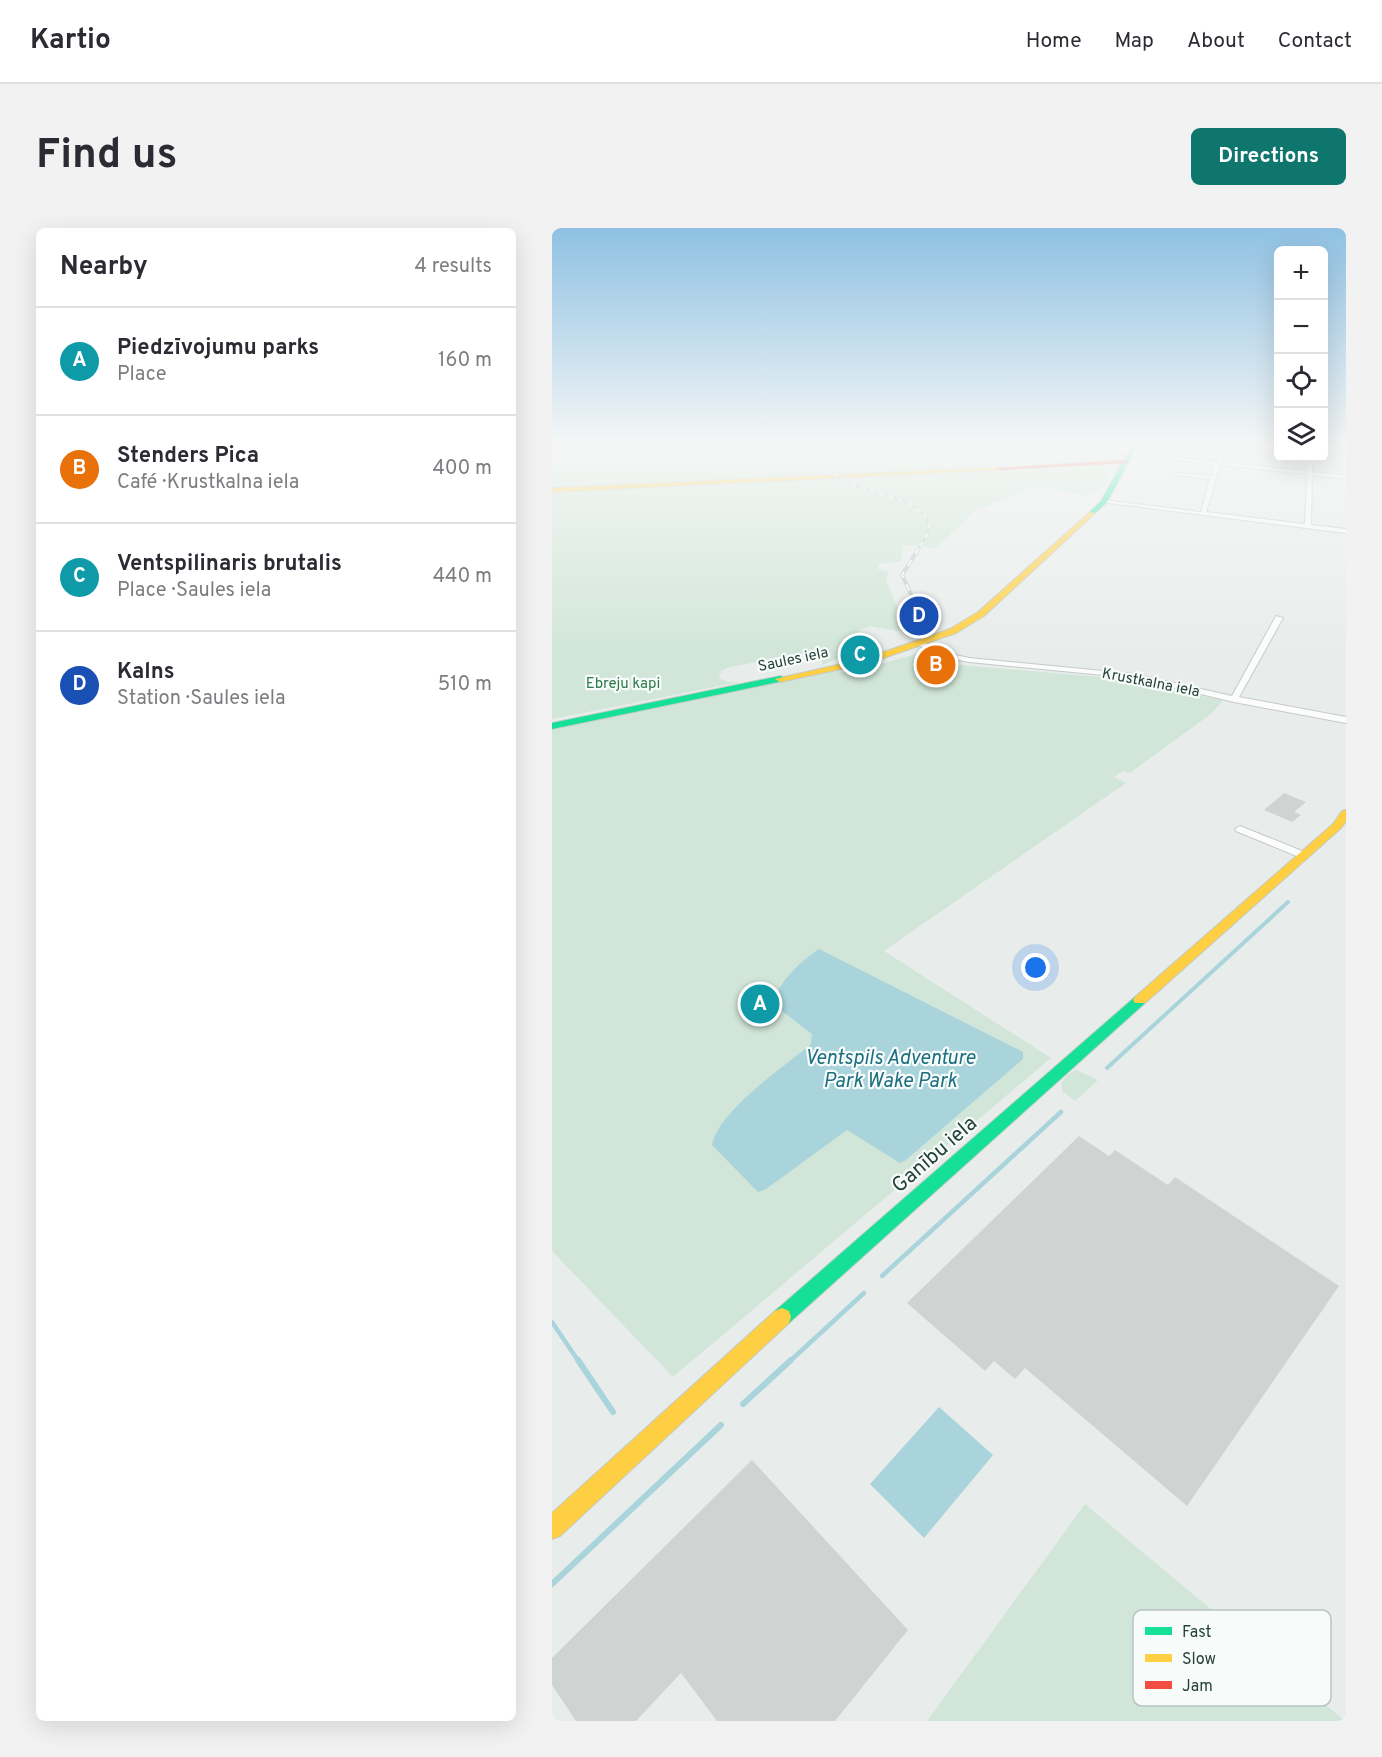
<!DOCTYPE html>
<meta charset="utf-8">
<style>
:root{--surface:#fff;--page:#f2f2f3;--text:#2b2b33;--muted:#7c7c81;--line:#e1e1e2;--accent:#0f766e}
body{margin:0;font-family:Overpass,sans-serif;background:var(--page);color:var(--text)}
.controls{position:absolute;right:18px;top:18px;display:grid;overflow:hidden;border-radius:9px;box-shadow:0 6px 24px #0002}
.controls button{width:54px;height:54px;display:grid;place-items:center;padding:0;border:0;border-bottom:2px solid var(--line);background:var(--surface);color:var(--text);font:30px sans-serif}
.you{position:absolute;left:484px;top:740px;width:21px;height:21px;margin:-15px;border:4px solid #fff;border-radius:50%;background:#1a73e8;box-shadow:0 0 0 9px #1a73e833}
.badge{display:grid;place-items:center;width:39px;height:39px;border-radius:50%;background:var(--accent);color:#fff;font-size:20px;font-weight:700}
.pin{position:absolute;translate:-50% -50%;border:3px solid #fff;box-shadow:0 2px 6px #0006}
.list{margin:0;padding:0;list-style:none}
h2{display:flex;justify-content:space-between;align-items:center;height:78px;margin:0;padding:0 24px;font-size:26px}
h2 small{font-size:20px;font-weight:400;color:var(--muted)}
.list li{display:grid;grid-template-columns:39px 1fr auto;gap:18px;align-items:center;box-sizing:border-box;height:108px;padding:0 24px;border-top:2px solid var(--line)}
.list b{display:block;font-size:22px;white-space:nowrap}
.list p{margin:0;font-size:20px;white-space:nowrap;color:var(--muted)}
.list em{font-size:20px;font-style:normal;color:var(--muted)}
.icon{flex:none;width:33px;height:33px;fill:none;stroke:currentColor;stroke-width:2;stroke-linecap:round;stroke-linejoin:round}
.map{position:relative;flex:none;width:794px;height:1493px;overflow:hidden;border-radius:9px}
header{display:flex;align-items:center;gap:36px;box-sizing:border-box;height:84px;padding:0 30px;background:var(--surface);border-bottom:2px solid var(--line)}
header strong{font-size:28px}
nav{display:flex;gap:33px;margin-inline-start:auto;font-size:21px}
.intro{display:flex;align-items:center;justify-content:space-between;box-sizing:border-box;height:144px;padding:0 36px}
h1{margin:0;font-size:42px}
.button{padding:15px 27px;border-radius:9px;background:var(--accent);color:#fff;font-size:21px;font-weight:700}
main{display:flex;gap:36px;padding:0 36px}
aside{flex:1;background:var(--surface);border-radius:9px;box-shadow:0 6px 24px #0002}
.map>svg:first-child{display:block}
</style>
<header>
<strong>Kartio</strong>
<nav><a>Home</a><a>Map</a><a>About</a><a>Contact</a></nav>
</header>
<div class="intro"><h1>Find us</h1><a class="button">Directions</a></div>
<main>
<aside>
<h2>Nearby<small>4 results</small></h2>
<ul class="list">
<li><span class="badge" style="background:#0f9aa8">A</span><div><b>Piedzīvojumu parks</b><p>Place</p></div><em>160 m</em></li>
<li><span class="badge" style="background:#e8710a">B</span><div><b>Stenders Pica</b><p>Café · Krustkalna iela</p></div><em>400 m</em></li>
<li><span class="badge" style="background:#0f9aa8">C</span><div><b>Ventspilinaris brutalis</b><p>Place · Saules iela</p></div><em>440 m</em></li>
<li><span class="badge" style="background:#1a4fb4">D</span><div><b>Kalns</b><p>Station · Saules iela</p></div><em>510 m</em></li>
</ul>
</aside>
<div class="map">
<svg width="794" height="1493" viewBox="0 0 794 1493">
<rect width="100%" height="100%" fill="#e8edeb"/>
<g fill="#d1e6d8">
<path d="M0,215H296L407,242L551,235L561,240L550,261L535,268L485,258L423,283L384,320L351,317L349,333L328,336L325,341L337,343L334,352L352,396L364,401L361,406L318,398L307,402L308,421L265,439L271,435L267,429L270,428L258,424L178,439L169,443L167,450L175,454H188L0,491Z"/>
<path d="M311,215H323L398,234L405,233L430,215H506L504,218L539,222L538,226L558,228L568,220L571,222L564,232L404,240L400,236Z"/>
<path d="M365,426L397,436L548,449L671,472L660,485L578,545L571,543L562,549L574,555L332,723L499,830L121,1149L0,1023V502L276,443L298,444Z"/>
<path d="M524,842L546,852L523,873L511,864L509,856L515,847Z"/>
<path d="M533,1276L793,1493H375Z"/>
</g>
<g fill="#a9d4db">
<path d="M267,721L471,824V831L354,932L348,935L295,902L214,961L206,964L160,917C167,882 232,839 259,816L260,806L222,777C224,755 249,733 267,721Z"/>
<path d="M387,1179L441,1227L372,1310L318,1256Z"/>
</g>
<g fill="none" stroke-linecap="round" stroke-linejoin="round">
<path stroke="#a9d4db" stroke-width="4" d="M555,840L736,674"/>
<g stroke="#a9d4db" stroke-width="4.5">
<path d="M330,1048L509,884"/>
<path d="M0,1094L27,1134"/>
<path d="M237,1134L312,1065"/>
</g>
<g stroke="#a9d4db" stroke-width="6">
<path d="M26,1132L61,1184"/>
<path d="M191,1176L239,1132"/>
<path d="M0,1356L169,1197"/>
</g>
</g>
<g fill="#cfd4d2">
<path d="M732,565L754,574L742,584L749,587L740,594L712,582Z"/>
<path d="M527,908L557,928L563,922L616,957L623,949L787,1058L635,1278L473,1140L463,1151L442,1133L433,1143L355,1075Z"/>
<path d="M200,1232L356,1402L283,1493H165L129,1445L84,1493H24L0,1457V1430Z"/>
</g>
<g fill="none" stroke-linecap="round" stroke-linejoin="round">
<defs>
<g id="street">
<path d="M535,215L581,219L584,221L581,223L537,218Z"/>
<path d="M669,215H675L669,234L755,243V230H760V244L794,247V251L760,247L759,297L794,301V305L549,274L552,272L649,284L658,251L623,247L626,245L659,248L663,237L575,226L578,224L664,234ZM668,237L755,246L753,296L654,284Z"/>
<path d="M724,388L731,390L687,469L794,489V495L682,474L582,450L417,434L390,429L364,416L371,414L395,425L417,430L582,446L680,468Z"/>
<path d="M688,598L755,625L756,627L751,630L747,629L684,603L683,601Z"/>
</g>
<g id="fast">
<path d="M581,215H587L555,274L542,286H538V284L549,273Z"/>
<path d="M228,448L231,449V453L0,501V495Z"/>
<path d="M588,767L593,769L595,772L593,775L237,1095L230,1098L223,1095L221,1089L223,1083L583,769Z"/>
</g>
<g id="slow">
<path d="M449,239L447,242L0,264V260Z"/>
<path d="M538,284L543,285L432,388L404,405L317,435L228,454L223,451L312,431L398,401L426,384Z"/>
<path d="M794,582V593L789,600L593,775H583L581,772L583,769L781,596L790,583Z"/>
<path d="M230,1080L237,1083L239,1089L237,1095L8,1308L0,1311V1285L223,1083Z"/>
</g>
<path id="jam" d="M574,232L576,235L447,242L444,240Z"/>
</defs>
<use href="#street" stroke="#c5cac8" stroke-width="2"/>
<use href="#fast" stroke="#c3cbc8" stroke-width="2"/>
<use href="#slow" stroke="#c3cbc8" stroke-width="2"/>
<use href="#jam" stroke="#c3cbc8" stroke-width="2"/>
<use href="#street" fill="#fcfcfc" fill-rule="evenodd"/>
<use href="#fast" fill="#16e098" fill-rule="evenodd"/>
<use href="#slow" fill="#ffcf43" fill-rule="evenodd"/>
<use href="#jam" fill="#f24e42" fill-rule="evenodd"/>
<defs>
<path id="rail-far1" d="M6,215L20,222L47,227L221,230L271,240L307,259L354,274L372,286L377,297L375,307L366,322"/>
<path id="rail" d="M367,320L350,347L378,407"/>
</defs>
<use href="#rail-far1" stroke="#c9cdcc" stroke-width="2"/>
<use href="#rail" stroke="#c9cdcc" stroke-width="4"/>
<use href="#rail-far1" stroke="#f7fbf9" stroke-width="1.5" stroke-dasharray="5" stroke-linecap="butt"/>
<use href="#rail" stroke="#f7fbf9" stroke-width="2" stroke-dasharray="7" stroke-linecap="butt"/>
</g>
<linearGradient id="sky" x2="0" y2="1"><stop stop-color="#8fc1e3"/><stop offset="0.51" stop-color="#f5f7f6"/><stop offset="1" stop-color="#f5f7f6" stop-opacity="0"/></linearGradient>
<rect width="794" height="424" fill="url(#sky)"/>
<g text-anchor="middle" stroke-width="4.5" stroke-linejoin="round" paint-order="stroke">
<g font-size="15" fill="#24423a" stroke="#f7fbf9">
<text transform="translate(241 431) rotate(-12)" y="5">Saules iela</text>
<text transform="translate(599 454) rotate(11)" y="5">Krustkalna iela</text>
</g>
<g font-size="15" fill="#2d7a4b" stroke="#f7fbf9">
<text x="71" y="460">Ebreju kapi</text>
</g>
<g font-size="20" font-style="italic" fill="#1c6f80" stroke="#f7fbf9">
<text x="338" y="836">Ventspils Adventure<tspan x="338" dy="23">Park Wake Park</tspan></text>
</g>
<g font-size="21" fill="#24423a" stroke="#f7fbf9">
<text transform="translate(382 926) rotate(-41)" y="7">Ganību iela</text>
</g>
</g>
<rect x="581" y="1382" width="198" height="96" rx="9" fill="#f7fbf9" stroke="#b8c4c0" stroke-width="1.5"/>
<rect x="593" y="1399" width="27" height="8" fill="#16e098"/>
<rect x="593" y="1426" width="27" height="8" fill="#ffcf43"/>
<rect x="593" y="1453" width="27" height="8" fill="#f24e42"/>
<g font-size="16" fill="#24423a">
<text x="630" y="1409">Fast</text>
<text x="630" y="1436">Slow</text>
<text x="630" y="1463">Jam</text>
</g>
</svg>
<div class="controls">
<button>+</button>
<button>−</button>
<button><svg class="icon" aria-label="locate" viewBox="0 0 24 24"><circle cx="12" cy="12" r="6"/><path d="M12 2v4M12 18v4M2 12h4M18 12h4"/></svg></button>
<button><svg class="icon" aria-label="layers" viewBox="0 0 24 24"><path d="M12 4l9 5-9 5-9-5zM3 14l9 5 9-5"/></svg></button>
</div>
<div class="you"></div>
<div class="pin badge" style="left:208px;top:776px;background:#0f9aa8">A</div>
<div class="pin badge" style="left:384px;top:437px;background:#e8710a">B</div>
<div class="pin badge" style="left:308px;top:427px;background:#0f9aa8">C</div>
<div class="pin badge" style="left:367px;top:388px;background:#1a4fb4">D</div>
</div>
</main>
